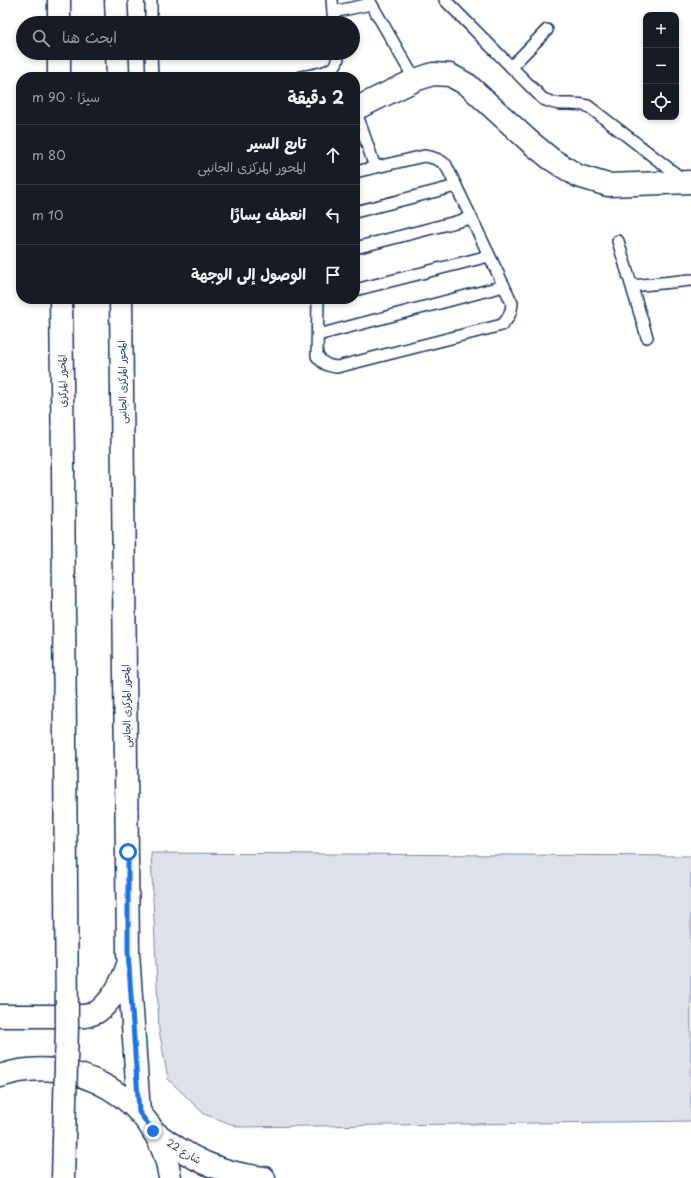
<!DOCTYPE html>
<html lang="ar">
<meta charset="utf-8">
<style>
:root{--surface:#171b24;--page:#20242c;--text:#f1f3f6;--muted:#9ea1a6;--line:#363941}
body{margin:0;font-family:"Playpen Sans","Playpen Sans Arabic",sans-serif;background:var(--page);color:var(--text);direction:rtl}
.controls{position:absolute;right:12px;top:12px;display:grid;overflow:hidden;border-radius:8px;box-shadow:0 2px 6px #0003}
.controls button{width:36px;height:36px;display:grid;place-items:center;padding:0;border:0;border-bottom:1px solid var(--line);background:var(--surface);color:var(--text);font:20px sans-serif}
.stop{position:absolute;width:12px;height:12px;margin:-9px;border:3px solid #1a73e8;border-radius:50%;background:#fff}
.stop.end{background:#1a73e8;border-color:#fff;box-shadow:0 1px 4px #0008}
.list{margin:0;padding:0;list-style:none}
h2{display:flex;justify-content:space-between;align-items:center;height:52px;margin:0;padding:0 16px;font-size:17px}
h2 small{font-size:13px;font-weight:400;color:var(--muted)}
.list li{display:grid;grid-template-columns:26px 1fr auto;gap:12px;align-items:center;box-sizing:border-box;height:60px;padding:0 16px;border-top:1px solid var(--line)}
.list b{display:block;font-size:15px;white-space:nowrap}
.list p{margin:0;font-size:13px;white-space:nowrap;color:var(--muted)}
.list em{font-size:13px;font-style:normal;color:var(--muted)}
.icon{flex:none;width:22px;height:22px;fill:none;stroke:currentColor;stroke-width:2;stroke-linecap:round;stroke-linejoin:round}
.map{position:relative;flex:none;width:691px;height:1178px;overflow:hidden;direction:ltr}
.search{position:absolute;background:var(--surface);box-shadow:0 2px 6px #0003;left:16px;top:16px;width:344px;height:44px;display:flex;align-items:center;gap:10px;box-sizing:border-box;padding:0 14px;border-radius:22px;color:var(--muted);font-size:15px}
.panel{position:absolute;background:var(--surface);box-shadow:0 2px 6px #0003;left:16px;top:72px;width:344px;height:232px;border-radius:16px;direction:rtl}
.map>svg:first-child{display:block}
</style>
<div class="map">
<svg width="691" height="1178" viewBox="0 0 691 1178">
<rect width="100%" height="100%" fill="#fff"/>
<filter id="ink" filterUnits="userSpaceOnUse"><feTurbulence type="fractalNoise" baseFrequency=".025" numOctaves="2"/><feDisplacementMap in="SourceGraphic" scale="8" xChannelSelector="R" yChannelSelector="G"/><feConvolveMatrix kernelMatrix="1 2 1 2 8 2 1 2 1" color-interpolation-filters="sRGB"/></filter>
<g filter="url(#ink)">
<path fill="#dee1e7" stroke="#7c88a2" d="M151,853L691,856V1121L239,1127L204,1114L168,1079L159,1030Z"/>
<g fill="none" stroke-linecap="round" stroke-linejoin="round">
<defs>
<g id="lane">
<path d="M151,0V23"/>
<path d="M332,0L334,23"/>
<path d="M369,0L415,80"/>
<path d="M445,0L543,99C549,101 555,104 562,104C572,104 578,103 588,106L685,181"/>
<path d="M333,12L371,4"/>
<path d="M151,53L152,77"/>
<path d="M511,67L547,30"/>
<path d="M301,77C317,74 340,73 338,53"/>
<path d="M355,109L375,167"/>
<path d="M355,212L456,186"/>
<path d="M618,241L647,337"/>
<path d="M355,248L471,218"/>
<path d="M632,286L691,280"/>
<path d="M355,290L489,256"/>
<path d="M318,299L317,356C323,364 328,366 337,367L502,325C509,318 511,313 512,303L446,165C439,159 433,157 424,156L355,172"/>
<path d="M318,335L504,286"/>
</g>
<g id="street">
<path d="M355,109L415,80L433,74L450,75L468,85L529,141L551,159L578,176L608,185L691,182"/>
<path d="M153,1131C189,1158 218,1173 264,1178"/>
</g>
<g id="secondary">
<path d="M116,0L117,23"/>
<path d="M117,53L118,77"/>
<path d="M121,299L128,953L139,1112"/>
<path d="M0,1016H85C89,1015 93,1014 97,1012C113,1001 122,982 128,965"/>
<path d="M0,1076C74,1051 160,1099 170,1178"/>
</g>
<g id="highway">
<path d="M59,0V23"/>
<path d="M59,53V77"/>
<path d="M61,299L63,463"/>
</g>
</defs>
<use href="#lane" stroke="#1b2f5e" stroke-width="14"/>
<use href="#street" stroke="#1b2f5e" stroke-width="25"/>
<use href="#secondary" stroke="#1b2f5e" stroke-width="25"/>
<use href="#highway" stroke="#1b2f5e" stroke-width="25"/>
<use href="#lane" stroke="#fff" stroke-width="11"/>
<use href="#street" stroke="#fff" stroke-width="22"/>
<use href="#secondary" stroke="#fff" stroke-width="22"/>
<use href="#highway" stroke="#fff" stroke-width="22"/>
<defs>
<path id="highway-bridge" d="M63,463L67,1026L63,1178"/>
</defs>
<use href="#highway-bridge" stroke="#1b2f5e" stroke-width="25" stroke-linecap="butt"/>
<use href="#highway-bridge" stroke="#fff" stroke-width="22"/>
</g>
</g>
<g fill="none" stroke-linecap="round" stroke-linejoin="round" filter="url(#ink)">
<path stroke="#1a73e8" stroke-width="5" d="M128,852V952L139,1112L153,1131"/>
</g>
<g text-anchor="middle" stroke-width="3" stroke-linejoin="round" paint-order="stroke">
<g font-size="10" fill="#1b2f5e" stroke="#fff">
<text transform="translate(62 381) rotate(-91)" y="4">المحور المركزى</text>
<text transform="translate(122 382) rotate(-91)" y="4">المحور المركزى الجانبى</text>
<text transform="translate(126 706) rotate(-91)" y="4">المحور المركزى الجانبى</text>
<text transform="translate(184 1151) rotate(31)" y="4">شارع 22</text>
</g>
</g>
</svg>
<div class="controls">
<button>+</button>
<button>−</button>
<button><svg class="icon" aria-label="locate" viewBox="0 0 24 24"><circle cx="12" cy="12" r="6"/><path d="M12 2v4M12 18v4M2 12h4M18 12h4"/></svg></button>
</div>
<div class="stop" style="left:128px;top:852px"></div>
<div class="stop end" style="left:153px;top:1131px"></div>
<div class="search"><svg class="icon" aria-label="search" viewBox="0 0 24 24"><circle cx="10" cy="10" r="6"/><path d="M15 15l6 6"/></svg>ابحث هنا</div>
<section class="panel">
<h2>2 دقيقة<small>سيرًا · 90 m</small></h2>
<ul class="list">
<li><svg class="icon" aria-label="ahead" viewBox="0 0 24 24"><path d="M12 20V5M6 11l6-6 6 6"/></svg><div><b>تابع السير</b><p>المحور المركزى الجانبى</p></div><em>80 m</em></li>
<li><svg class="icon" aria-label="left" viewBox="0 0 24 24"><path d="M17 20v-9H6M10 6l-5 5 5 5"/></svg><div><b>انعطف يسارًا</b></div><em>10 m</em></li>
<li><svg class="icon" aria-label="arrive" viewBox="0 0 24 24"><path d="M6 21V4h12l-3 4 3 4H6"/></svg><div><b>الوصول إلى الوجهة</b></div></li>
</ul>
</section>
</div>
